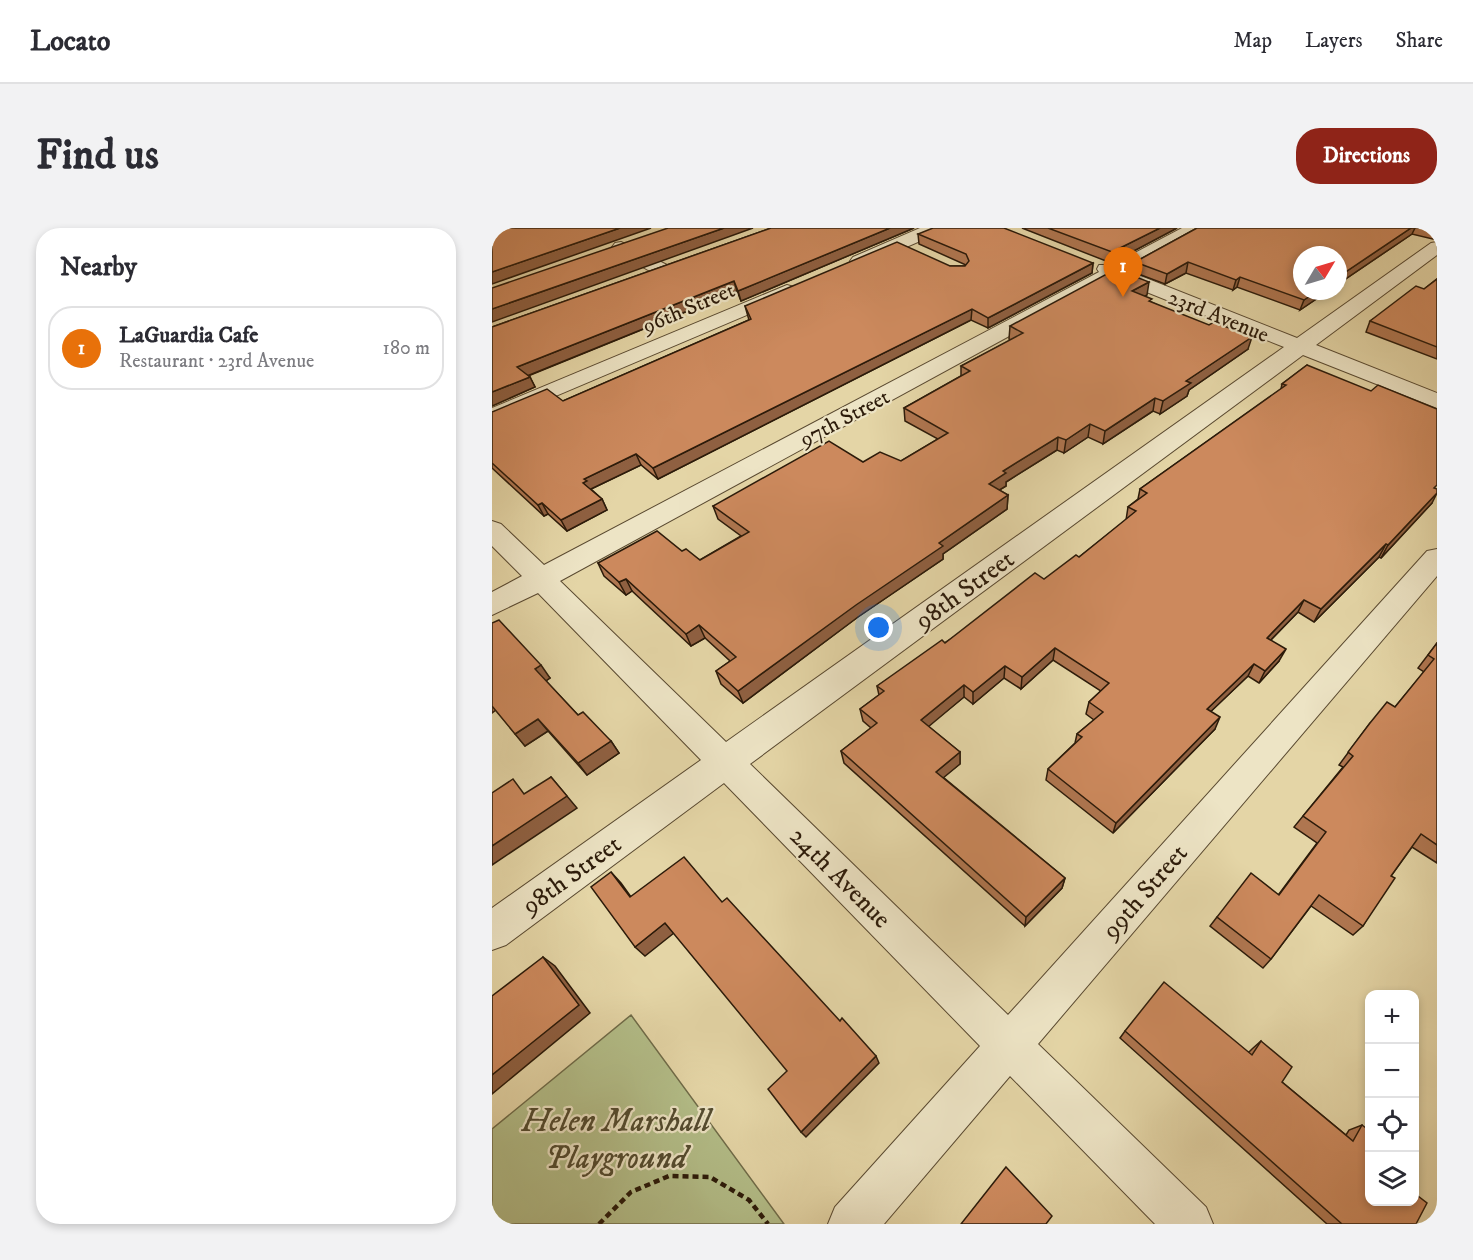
<!DOCTYPE html>
<meta charset="utf-8">
<style>
:root{--surface:#fff;--page:#f2f2f3;--text:#2b2b33;--muted:#7c7c81;--line:#e1e1e2;--accent:#8f2418}
body{margin:0;font-family:"IM FELL DW Pica",serif;background:var(--page);color:var(--text)}
.controls{position:absolute;right:18px;bottom:18px;display:grid;overflow:hidden;border-radius:12px;box-shadow:0 3px 9px #0003}
.controls button{width:54px;height:54px;display:grid;place-items:center;padding:0;border:0;border-bottom:2px solid var(--line);background:var(--surface);color:var(--text);font:30px sans-serif}
.compass{position:absolute;left:801px;top:18px;width:54px;height:54px;border-radius:50%;background:var(--surface);box-shadow:0 3px 9px #0003;rotate:52deg}
.you{position:absolute;left:387px;top:400px;width:21px;height:21px;margin:-15px;border:4px solid #fff;border-radius:50%;background:#1a73e8;box-shadow:0 0 0 9px #1a73e833}
.badge{display:grid;place-items:center;width:39px;height:39px;border-radius:50%;background:var(--accent);color:#fff;font-size:20px;font-weight:700}
.pin{position:absolute;translate:-50% -50px;filter:drop-shadow(0 2px 3px #0008)}
.pin::after{content:'';position:absolute;top:32px;width:21px;height:18px;background:inherit;clip-path:polygon(0 0,100% 0,50% 100%)}
.list{margin:0;padding:0;list-style:none}
h2{display:flex;justify-content:space-between;align-items:center;height:78px;margin:0;padding:0 24px;font-size:26px}
h2 small{font-size:20px;font-weight:400;color:var(--muted)}
.list li{display:grid;grid-template-columns:39px 1fr auto;gap:18px;align-items:center;box-sizing:border-box;height:84px;margin:0 12px 12px;padding:0 12px;border:2px solid var(--line);border-radius:24px}
.list b{display:block;font-size:22px;white-space:nowrap}
.list p{margin:0;font-size:20px;white-space:nowrap;color:var(--muted)}
.list em{font-size:20px;font-style:normal;color:var(--muted)}
.icon{flex:none;width:33px;height:33px;fill:none;stroke:currentColor;stroke-width:2;stroke-linecap:round;stroke-linejoin:round}
.map{position:relative;flex:none;width:945px;height:996px;overflow:hidden;border-radius:24px}
header{display:flex;align-items:center;gap:36px;box-sizing:border-box;height:84px;padding:0 30px;background:var(--surface);border-bottom:2px solid var(--line)}
header strong{font-size:28px}
nav{display:flex;gap:33px;margin-inline-start:auto;font-size:21px}
.intro{display:flex;align-items:center;justify-content:space-between;box-sizing:border-box;height:144px;padding:0 36px}
h1{margin:0;font-size:42px}
.button{padding:15px 27px;border-radius:24px;background:var(--accent);color:#fff;font-size:21px;font-weight:700}
main{display:flex;gap:36px;padding:0 36px}
aside{flex:1;background:var(--surface);border-radius:24px;box-shadow:0 3px 9px #0003}
.map>svg:first-child{display:block}
</style>
<header>
<strong>Locato</strong>
<nav><a>Map</a><a>Layers</a><a>Share</a></nav>
</header>
<div class="intro"><h1>Find us</h1><a class="button">Directions</a></div>
<main>
<aside>
<h2>Nearby<small></small></h2>
<ul class="list">
<li><span class="badge" style="background:#e8710a">1</span><div><b>LaGuardia Cafe</b><p>Restaurant · 23rd Avenue</p></div><em>180 m</em></li>
</ul>
</aside>
<div class="map">
<svg width="945" height="996" viewBox="0 0 945 996">
<rect width="100%" height="100%" fill="#e4d5a6"/>
<filter id="stains"><feTurbulence type="fractalNoise" baseFrequency=".00333" numOctaves="4"/><feColorMatrix values="0 0 0 0 .2 0 0 0 0 .09 0 0 0 0 .02 0 0 0 .5 -.17"/></filter>
<radialGradient id="worn" r=".72"><stop offset=".6" stop-color="#630" stop-opacity="0"/><stop offset="1" stop-color="#630" stop-opacity=".3"/></radialGradient>
<path fill="#b3bd88" stroke="#706c49" stroke-width="1.5" d="M139,787L292,996H0V901Z"/>
<g fill="none" stroke-linecap="round" stroke-linejoin="round">
<defs>
<g id="minor">
<path d="M428,0H452L449,4L373,37H361L358,33L361,29Z"/>
<path d="M690,0H712L709,4L636,43L805,110L939,15L945,14V27L824,117L945,165V180L811,127L258,536L516,787L935,323L945,321V348L546,816L714,979L721,996H663L518,848L392,996H336L343,979L488,818L232,555L14,717L0,722V680L209,532L46,365L0,387V364L30,348L0,318V293L9,296L52,337L607,44L605,41L607,37H620ZM622,51L792,119L234,514L68,353Z"/>
<path d="M129,14L177,38L179,42L177,46H163L123,23L120,19L123,15Z"/>
<path d="M295,57L302,59L305,63L302,67L0,195V180Z"/>
</g>
</defs>
<use href="#minor" stroke="#5a4a31" stroke-width="2"/>
<path stroke="#2c1b0a" stroke-width="4.5" stroke-dasharray="6 4" stroke-linecap="butt" d="M107,996L139,964L177,948L218,949L257,972L276,996"/>
<use href="#minor" fill="#ede4c5" fill-rule="evenodd"/>
</g>
<g fill="#af7650" stroke="#2c1b0a" stroke-width="1.5">
<path d="M279,0H422L249,73L245,63L36,148L38,149L43,159L0,178V99Z"/>
<path d="M530,0H685L619,35Z"/>
<path d="M705,0H945V12L920,6L846,56V27L836,63L808,82L745,59L741,62L694,45L673,56L641,44L643,34Z"/>
<path d="M426,6L601,35L600,45L496,100L479,92L166,251L149,237L99,261L110,271L115,282L75,303L56,286L52,288L0,240V184L71,173L257,92L253,78L458,38H473L474,37L427,16Z"/>
<path d="M945,51V131L874,104L878,93L932,61Z"/>
<path d="M655,67L652,68L659,74L756,121L697,162L695,168L668,186L661,183L611,216L596,209L572,225L565,222L514,254V258L507,262L516,267L515,281L451,326V331L366,389L251,475L229,456L224,443L238,433L213,410L199,418L140,363L134,367L112,348L106,335L190,323L208,332L249,308L226,291L221,278L371,234L409,233L446,211L413,193L412,180L469,148V138L519,112L517,111L518,98Z"/>
<path d="M815,137L940,275L889,330L887,329L822,394L806,384L779,412L787,433L767,455L756,448L719,483L723,501L621,605L554,552L556,541L583,515L585,506L602,492L594,486L597,474L609,463L561,432L529,461L512,450L481,476L472,469L436,498L468,524V536L451,549L573,650L570,660L533,698L352,535L349,523L379,500L371,493L368,481L387,467L385,458L587,329L634,292L636,279L646,271L648,261L789,161L790,156Z"/>
<path d="M0,395L58,450L54,453L86,487L119,513L127,525L95,547L56,503L33,518L4,482L0,485Z"/>
<path d="M945,415V635L920,619L899,648L871,698L861,707L819,678L779,731L771,740L718,698L725,689L787,666L825,615L802,599L851,539L847,537L878,495L903,479L932,444L926,440Z"/>
<path d="M633,803L757,824L760,821L769,813L790,854L854,907L857,902L870,897L878,974L924,996H835L628,810Z"/>
</g>
<g fill="#8f6041" stroke="#2c1b0a" stroke-width="1.5">
<path d="M128,0H159L0,56V44Z"/>
<path d="M232,0H261L0,94V81Z"/>
<path d="M398,0H422L249,73L246,63Z"/>
<path d="M668,0H685L619,35L620,24Z"/>
<path d="M919,0H923L920,6L846,56V49Z"/>
<path d="M696,34L694,45L673,56L675,46Z"/>
<path d="M601,35L600,45L496,100V90Z"/>
<path d="M748,49L745,59L741,62L744,52Z"/>
<path d="M242,53L245,63L30,150L25,139Z"/>
<path d="M657,54L655,67L638,76L640,63Z"/>
<path d="M825,63H836L808,82L812,72Z"/>
<path d="M480,81L479,92L166,251L161,240Z"/>
<path d="M760,109L756,121L697,162L695,168L668,186L671,173L694,153Z"/>
<path d="M38,149L43,159L0,178V164Z"/>
<path d="M663,170L661,183L611,216L613,203Z"/>
<path d="M598,196L596,209L572,225L574,212Z"/>
<path d="M566,209L565,222L514,254V258L496,269L497,256L511,243Z"/>
<path d="M144,226L149,237L99,261L100,264L91,255L92,251Z"/>
<path d="M945,265L940,275L889,330L896,317Z"/>
<path d="M516,267L515,281L451,326V331L366,389L251,475L246,463L447,315Z"/>
<path d="M110,271L115,282L75,303L69,292Z"/>
<path d="M50,275L56,286L52,288L46,277Z"/>
<path d="M894,316L887,329L822,394L829,381Z"/>
<path d="M134,351L140,363L134,367L127,354Z"/>
<path d="M812,372L806,384L769,422L775,410Z"/>
<path d="M207,397L213,410L199,418L194,406Z"/>
<path d="M563,420L561,432L529,461L530,449Z"/>
<path d="M794,421L787,433L767,455L773,443Z"/>
<path d="M762,436L756,448L710,492L715,481Z"/>
<path d="M49,437L58,450L52,454L43,441Z"/>
<path d="M513,438L512,450L481,476V464Z"/>
<path d="M472,457V469L430,504L429,492Z"/>
<path d="M728,489L723,501L621,605L624,595Z"/>
<path d="M46,491L56,503L33,518L23,506Z"/>
<path d="M119,513L127,525L95,547L86,535Z"/>
<path d="M468,524V536L445,555L444,544Z"/>
<path d="M59,549L85,580L0,637V618Z"/>
<path d="M119,644L129,655L147,680L138,669Z"/>
<path d="M573,650L570,660L533,698L534,689Z"/>
<path d="M173,695L182,705L153,728L143,719Z"/>
<path d="M51,729L63,738L98,785L0,866V847Z"/>
<path d="M384,828L387,835L314,909L309,904Z"/>
</g>
<g fill="#cc895d" stroke="#2c1b0a" stroke-width="1.5">
<path d="M0,0H128L0,44Z"/>
<path d="M176,0H232L0,81V60Z"/>
<path d="M279,0H398L246,63L242,53L25,139L38,149L0,164V99Z"/>
<path d="M441,0H512L601,35L496,90L480,81L161,240L144,226L92,251L95,253L91,255L110,271L69,292L50,275L46,277L0,235V184L55,161L71,173L259,91L253,78L405,14L458,38H473L477,33L474,26L426,6Z"/>
<path d="M556,0H668L620,24Z"/>
<path d="M705,0H919L846,49V27H810V63H825L812,72L748,49L744,52L696,34L675,46L643,34Z"/>
<path d="M624,41L657,54L640,63L660,71L657,73L717,97L722,94L760,109L694,153L699,155L671,173L663,170L613,203L598,196L574,212L566,209L511,243L514,245L497,256L516,267L447,315L451,318L364,377L246,463L224,443L244,429L207,397L194,406L134,351L127,354L106,335L165,303L190,323L194,321L208,332L257,304L221,278L337,213L371,234L388,224L409,233L456,205L412,180L478,143L469,138L531,105L518,98Z"/>
<path d="M945,51V119L878,93L924,58L932,61Z"/>
<path d="M815,137L879,163L886,157L945,181V257L942,260L945,261V265L896,317L894,316L829,381L812,372L775,410L794,421L773,443L762,436L715,481L728,489L624,595L556,541L590,509L585,506L611,484L597,474L617,455L563,420L530,449L513,438L481,464L472,457L429,492L468,524L444,544L573,650L534,689L349,523L385,495L368,481L392,463L385,458L450,412L453,415L543,345L552,351L584,327L587,329L644,283L636,279L655,265L648,261L794,157L790,156Z"/>
<path d="M7,392L49,437L43,441L86,487L91,484L119,513L86,535L46,491L23,506L0,478V395Z"/>
<path d="M945,415V617L929,606L899,648L903,650L871,698L827,667L779,731L725,689L759,645L787,667L834,604L811,588L861,528L856,524L878,495L895,474L903,479L942,431L936,427Z"/>
<path d="M59,549L75,568L0,618V565L21,551L32,566Z"/>
<path d="M192,629L230,674L235,670L348,793L350,790L384,828L309,904L276,861L295,843L173,695L143,719L99,659L119,644L138,669Z"/>
<path d="M51,729L87,777L0,847V768Z"/>
<path d="M672,754L760,827L769,813L800,839L790,854L861,913L870,897L878,903V974H922V965L935,975L924,996H850L633,803Z"/>
<path d="M514,939L560,988L554,996H469Z"/>
</g>
<g text-anchor="middle" stroke-width="4.5" stroke-linejoin="round" paint-order="stroke">
<g font-size="22" fill="#2c1b0a" stroke="#ede4c5">
<text transform="translate(196 79) rotate(-23)" y="8">96th Street</text>
<text transform="translate(727 87) rotate(22)" y="8">23rd Avenue</text>
<text transform="translate(352 189) rotate(-28)" y="8">97th Street</text>
</g>
<g font-size="26" fill="#2c1b0a" stroke="#ede4c5">
<text transform="translate(472 361) rotate(-36)" y="9">98th Street</text>
<text transform="translate(79 646) rotate(-36)" y="9">98th Street</text>
<text transform="translate(349 649) rotate(45)" y="9">24th Avenue</text>
<text transform="translate(652 663) rotate(-49)" y="9">99th Street</text>
</g>
<g font-size="32" font-style="italic" fill="#544c30" stroke="#ede4c5">
<text x="124" y="903">Helen Marshall<tspan x="124" dy="37">Playground</tspan></text>
</g>
</g>
<rect width="100%" height="100%" filter="url(#stains)"/>
<rect width="100%" height="100%" fill="url(#worn)"/>
</svg>
<div class="controls">
<button>+</button>
<button>−</button>
<button><svg class="icon" aria-label="locate" viewBox="0 0 24 24"><circle cx="12" cy="12" r="6"/><path d="M12 2v4M12 18v4M2 12h4M18 12h4"/></svg></button>
<button><svg class="icon" aria-label="layers" viewBox="0 0 24 24"><path d="M12 4l9 5-9 5-9-5zM3 14l9 5 9-5"/></svg></button>
</div>
<svg class="compass" viewBox="-18 -18 36 36"><path d="M0-13l5 13h-10z" fill="#e53935"/><path d="M0 13l5-13h-10z" fill="#7c7c81"/></svg>
<div class="you"></div>
<div class="pin badge" style="left:631px;top:69px;background:#e8710a">1</div>
</div>
</main>
